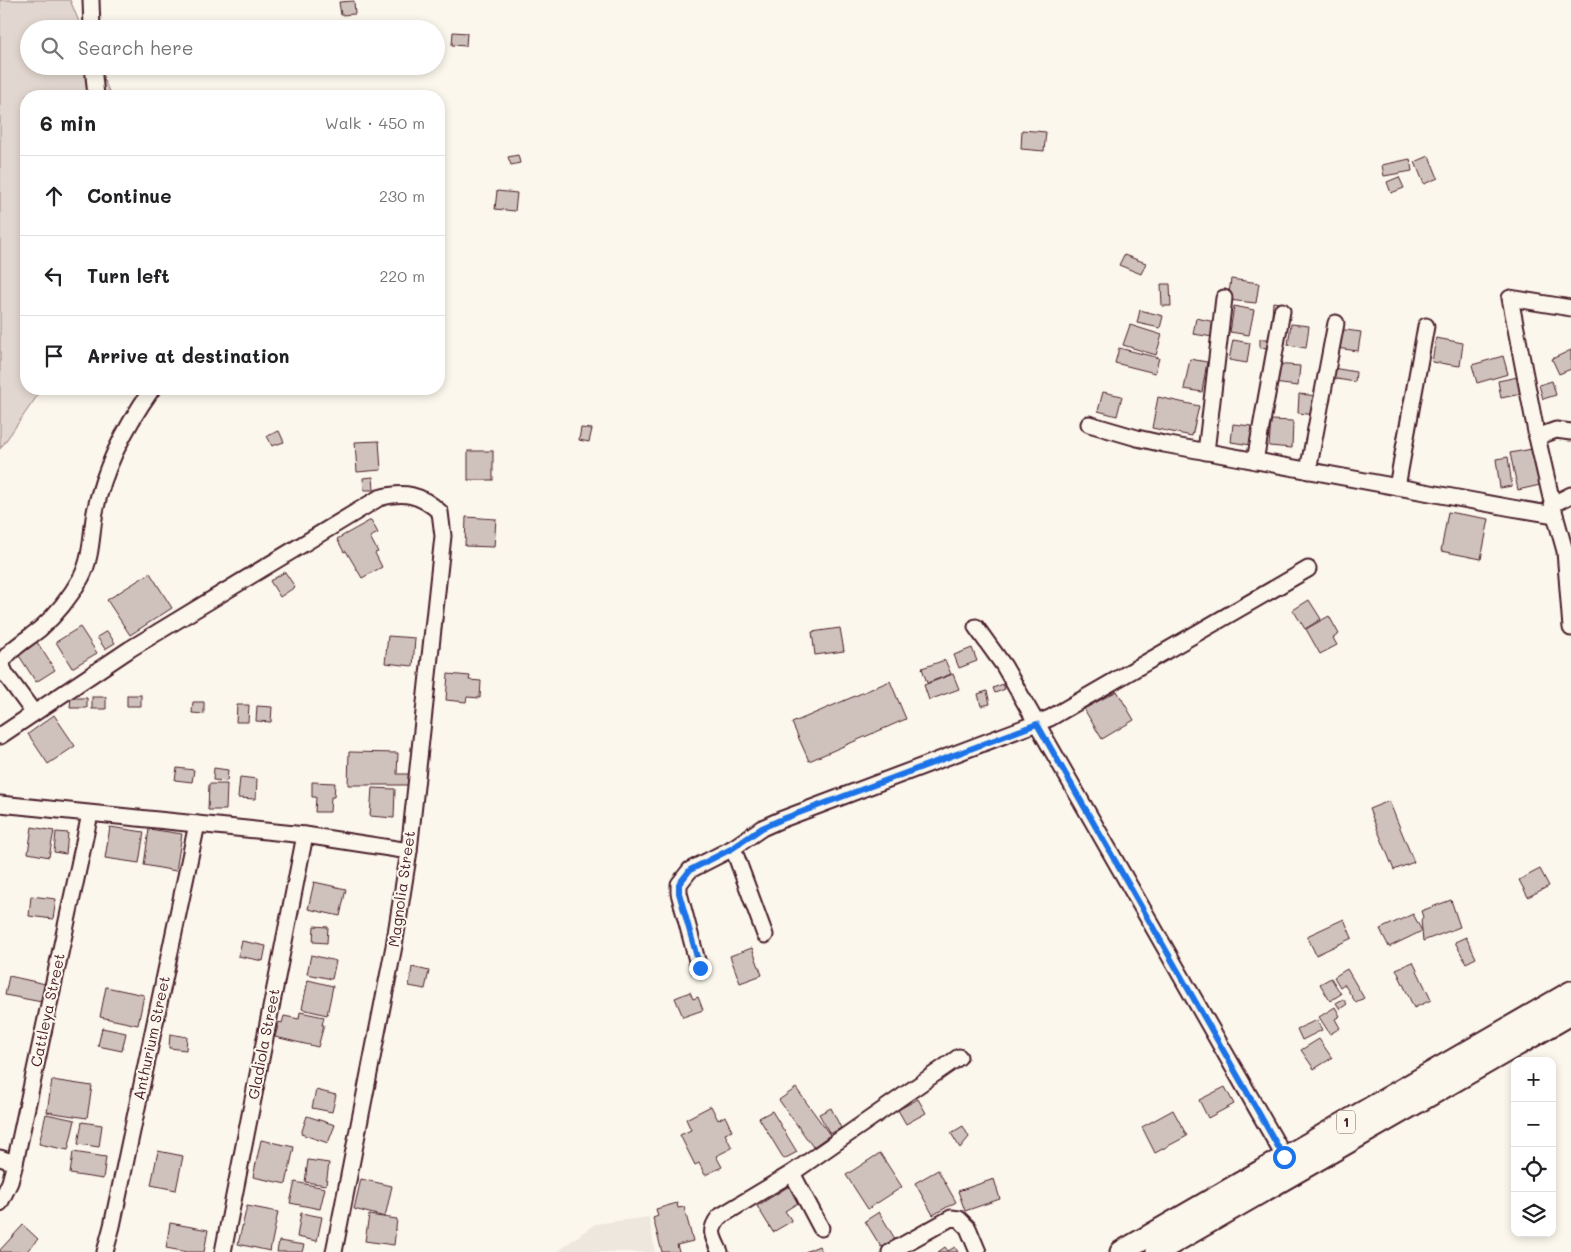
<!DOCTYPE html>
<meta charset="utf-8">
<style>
:root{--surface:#fff;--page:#f6f6f6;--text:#202124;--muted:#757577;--line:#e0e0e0}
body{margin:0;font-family:Mali,sans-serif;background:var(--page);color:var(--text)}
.controls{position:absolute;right:15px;bottom:15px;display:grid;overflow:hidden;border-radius:10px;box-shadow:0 2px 8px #0003}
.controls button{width:45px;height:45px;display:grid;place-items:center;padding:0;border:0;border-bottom:1px solid var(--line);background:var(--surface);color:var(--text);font:25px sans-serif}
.stop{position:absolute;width:15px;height:15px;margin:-11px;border:4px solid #1a73e8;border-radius:50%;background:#fff}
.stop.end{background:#1a73e8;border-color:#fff;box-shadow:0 1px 5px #0008}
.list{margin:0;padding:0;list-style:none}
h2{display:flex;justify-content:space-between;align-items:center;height:65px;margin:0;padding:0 20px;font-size:21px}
h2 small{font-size:16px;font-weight:400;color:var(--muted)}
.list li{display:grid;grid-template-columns:32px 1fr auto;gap:15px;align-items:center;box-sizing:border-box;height:80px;padding:0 20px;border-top:1px solid var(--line)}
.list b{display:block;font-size:19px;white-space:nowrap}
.list em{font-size:16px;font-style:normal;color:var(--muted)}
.icon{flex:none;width:28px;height:28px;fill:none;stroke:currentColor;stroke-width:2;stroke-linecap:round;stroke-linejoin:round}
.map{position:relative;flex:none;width:1571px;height:1252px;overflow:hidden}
.search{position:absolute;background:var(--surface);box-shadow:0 2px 8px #0003;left:20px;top:20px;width:425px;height:55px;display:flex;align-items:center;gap:12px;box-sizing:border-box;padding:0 18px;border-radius:28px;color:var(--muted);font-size:19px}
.panel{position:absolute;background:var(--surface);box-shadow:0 2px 8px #0003;left:20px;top:90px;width:425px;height:305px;border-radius:20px}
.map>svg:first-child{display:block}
</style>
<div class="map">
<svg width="1571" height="1252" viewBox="0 0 1571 1252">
<rect width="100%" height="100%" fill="#fbf7ec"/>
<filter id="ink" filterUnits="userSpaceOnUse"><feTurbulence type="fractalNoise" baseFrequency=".02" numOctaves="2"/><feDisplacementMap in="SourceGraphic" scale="10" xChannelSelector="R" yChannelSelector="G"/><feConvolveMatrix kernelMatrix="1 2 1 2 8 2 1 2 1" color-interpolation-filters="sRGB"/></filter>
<g filter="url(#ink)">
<path fill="#eee7de" d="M649,1217L655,1252H556L595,1224Z"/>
<path fill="#e2d7d0" stroke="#967b7e" d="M0,0H70L82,29H29V66H98L111,96H26V389H42L0,449Z"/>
<g fill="#cfc2bc" stroke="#4a1f2b">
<path d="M354,1L355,14L341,15L339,2Z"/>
<path d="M453,32L467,33L466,46L452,45Z"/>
<path d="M1022,130L1046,132L1044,151L1021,149Z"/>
<path d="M518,155L520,163L511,165L508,157Z"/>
<path d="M1429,156L1438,178L1424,184L1415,162Z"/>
<path d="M1410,159L1412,171L1384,176L1382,165Z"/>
<path d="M1399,177L1404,188L1391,193L1387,182Z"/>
<path d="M497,191L517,193L515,211L495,209Z"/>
<path d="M1124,255L1146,263L1141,274L1119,265Z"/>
<path d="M1231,279L1259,283L1256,303L1228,300Z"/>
<path d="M1161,284H1170L1171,306H1162Z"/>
<path d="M1273,302L1280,303L1279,318L1272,317Z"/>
<path d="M1234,306L1254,310L1249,335L1230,332Z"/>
<path d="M1140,310L1163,316L1160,328L1137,323Z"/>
<path d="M1196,318L1215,322L1213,337L1193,334Z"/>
<path d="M1291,324L1309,326L1306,348L1288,345Z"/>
<path d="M1130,325L1162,335L1156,355L1123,345Z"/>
<path d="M1338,329L1361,332L1358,351L1336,348Z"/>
<path d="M1436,338L1463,343L1460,366L1432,362Z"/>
<path d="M1260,339H1273V347L1260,348Z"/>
<path d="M1233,340L1250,343L1247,363L1229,360Z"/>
<path d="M1119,348L1159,358L1155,373L1115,363Z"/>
<path d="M1571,350V369L1559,374L1552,359Z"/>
<path d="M1503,356L1508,374L1477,383L1472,365Z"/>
<path d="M1190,359L1207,362L1202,392L1184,389Z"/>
<path d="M1275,364L1300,366L1298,386L1273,383Z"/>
<path d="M1333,368L1356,372L1355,382L1331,378Z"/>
<path d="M1518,377L1521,394L1501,398L1498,381Z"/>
<path d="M1552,381L1556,395L1543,399L1539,385Z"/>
<path d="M367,389H376V393L367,394Z"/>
<path d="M1103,392L1122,396L1117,416L1098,411Z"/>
<path d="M1299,394L1318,396L1316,415L1298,413Z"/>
<path d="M1158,397L1199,406L1192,436L1152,428Z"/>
<path d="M1271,420L1293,421L1292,448L1269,446Z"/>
<path d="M1233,424L1260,427L1257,446L1231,442Z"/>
<path d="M581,428L592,429L589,442L579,440Z"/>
<path d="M279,431L284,442L272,446L267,436Z"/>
<path d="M379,441L381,470L357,472L355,442Z"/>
<path d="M1532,449L1540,485L1518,490L1510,453Z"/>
<rect x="468" y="451" width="25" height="29"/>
<path d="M1508,457L1512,486L1500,488L1496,459Z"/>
<path d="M373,477L374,490H364L363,478Z"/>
<path d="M1448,512L1489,519L1481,559L1441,551Z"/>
<path d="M466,517L496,519L494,547L465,546Z"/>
<path d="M371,520L378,533L370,537L378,552L375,553L382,567L362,578L346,551L344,552L337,539Z"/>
<path d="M285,572L295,587L280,597L270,581Z"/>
<path d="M150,573L172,608L130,635L107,600Z"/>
<path d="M1309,600L1321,619L1305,629L1293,610Z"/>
<path d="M1329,616L1339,634L1333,638L1337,645L1320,654L1306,629Z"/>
<path d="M80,627L97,653L72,668L56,642Z"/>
<path d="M840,628L844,651L815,655L812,632Z"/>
<path d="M107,631L115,643L105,649L97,637Z"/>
<path d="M388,636L415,638L413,666L385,663Z"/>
<path d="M35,639L55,670L36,682L16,651Z"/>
<path d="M972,648L977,661L959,668L954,655Z"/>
<path d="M945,660L951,674L927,683L922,668Z"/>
<path d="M448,674L470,676L469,680L481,681L480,698L467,697L466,702L446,700Z"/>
<path d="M953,674L959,689L929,700L924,685Z"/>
<path d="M890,681L906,719L809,761L792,723Z"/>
<path d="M1003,684L1005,689L995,693L993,688Z"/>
<path d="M987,691L990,704L981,706L978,694Z"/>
<path d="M1117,691L1134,720L1102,739L1084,709Z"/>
<rect x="127" y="695" width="14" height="11"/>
<rect x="92" y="697" width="14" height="12"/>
<path d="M71,698H87V708H70Z"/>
<path d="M193,702H204V714L192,713Z"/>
<path d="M237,705H249L248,722H236Z"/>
<path d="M257,706L272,707L271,722L256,721Z"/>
<path d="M54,715L75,746L48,764L28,734Z"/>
<path d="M349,752L398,753L397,774H409L408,785H348Z"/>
<path d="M177,768L194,770L192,782L175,780Z"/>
<path d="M214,768L228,770L227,781L213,780Z"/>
<path d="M240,777L257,779L256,799L238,798Z"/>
<path d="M312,782L335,783L334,797H331L330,812H315L316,797H312Z"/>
<path d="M209,784H227L226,810H208Z"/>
<path d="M372,788L395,789L394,818L370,816Z"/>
<path d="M1389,801L1414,862L1394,870L1369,809Z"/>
<path d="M32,827L54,831L49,857L28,853Z"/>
<path d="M110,827L144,832L139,863L105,858Z"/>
<path d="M149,829L182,834L176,871L144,865Z"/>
<path d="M56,832L68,833L66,854L54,852Z"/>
<path d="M1540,869L1549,886L1528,897L1519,880Z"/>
<path d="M314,882L346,889L340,916L308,909Z"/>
<path d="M31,896L56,899L53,919L29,916Z"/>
<path d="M1451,900L1460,927L1423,941L1421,920L1423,917L1421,911Z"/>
<path d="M1413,914L1422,931L1389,947L1380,929Z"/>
<path d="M1344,919L1352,938L1316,955L1307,936Z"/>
<path d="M314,926L328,927L327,943L313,942Z"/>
<path d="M1466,937L1476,958L1466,963L1455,942Z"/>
<path d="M242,941L266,946L263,961L238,956Z"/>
<path d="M752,948L762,975L740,983L730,956Z"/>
<path d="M311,955L336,961L332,979L307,974Z"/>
<path d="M1413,962L1431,1000L1414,1008L1396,969Z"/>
<path d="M412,967L429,971L425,989L409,986Z"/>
<path d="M1347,969L1364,998L1356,1003L1344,984L1340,987L1334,977Z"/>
<path d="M9,976L50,985L47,1003L5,995Z"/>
<path d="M1331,978L1341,994L1330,1001L1320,984Z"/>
<path d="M308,980L333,986L327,1015L302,1009Z"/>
<path d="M106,987L144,995L138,1025L100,1017Z"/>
<path d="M690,992L693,999L698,997L703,1010L683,1017L675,998Z"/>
<path d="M1343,999L1347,1004L1340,1009L1336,1003Z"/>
<path d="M1335,1007L1340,1016L1335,1019L1340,1028L1330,1034L1319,1017Z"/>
<path d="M300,1012L324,1017L322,1025H324L318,1047L275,1037L279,1022L282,1023L284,1016L299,1019Z"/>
<path d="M1317,1020L1322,1030L1302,1040L1297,1029Z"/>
<path d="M102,1028L126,1033L122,1051L98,1046Z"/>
<path d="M170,1034L187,1037L186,1050L169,1048Z"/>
<path d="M1319,1039L1332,1058L1314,1069L1301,1050Z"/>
<path d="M52,1080L92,1086L87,1118L47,1112Z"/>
<path d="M1225,1087L1234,1104L1208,1118L1199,1100Z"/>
<path d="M796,1088L830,1135L813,1147L779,1100Z"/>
<path d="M316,1090L336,1095L332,1112L312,1108Z"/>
<path d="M918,1099L926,1113L906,1124L898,1110Z"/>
<path d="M711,1106L718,1120L725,1116L732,1131L725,1134L732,1148L716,1156L722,1167L705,1175L699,1163L695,1165L680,1135L691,1130L686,1119Z"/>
<path d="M831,1108L841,1128L830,1134L819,1114Z"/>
<path d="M1173,1110L1187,1136L1155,1153L1142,1127Z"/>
<path d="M772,1111L797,1152L784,1159L759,1118Z"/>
<path d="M46,1114L75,1120L68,1150L39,1144Z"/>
<path d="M307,1116L335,1125L328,1143L301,1134Z"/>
<path d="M82,1122L102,1125L99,1147L78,1144Z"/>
<path d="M963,1126L969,1137L960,1148L951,1133Z"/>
<path d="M261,1140L294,1147L286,1184L253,1177Z"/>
<path d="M158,1151L183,1156L176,1190L151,1185Z"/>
<path d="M73,1152L106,1157L103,1179L70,1174Z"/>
<path d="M880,1153L902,1187L868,1209L846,1175Z"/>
<path d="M308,1160L329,1163L326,1185L305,1182Z"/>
<path d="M938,1170L956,1202L933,1215L915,1183Z"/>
<path d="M361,1179L392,1186L385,1217L354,1209Z"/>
<path d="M994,1179L1000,1199L965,1211L958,1191Z"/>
<path d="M295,1182L325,1188L320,1209L290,1203Z"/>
<path d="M791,1185L801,1201L785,1211L792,1221L773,1232L757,1206Z"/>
<path d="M677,1203L678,1208L684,1207L693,1241L677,1245L679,1252H662L653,1218L658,1216L656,1209Z"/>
<path d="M247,1206L278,1212L270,1251L238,1244Z"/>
<path d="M879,1212L895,1239L881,1247L865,1221Z"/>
<path d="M301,1213L322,1217L317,1241L297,1237Z"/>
<path d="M369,1215L397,1219L394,1245L365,1241Z"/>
<path d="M170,1223L208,1230L204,1252H188L166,1248Z"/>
<path d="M23,1225L38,1239L26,1252H0V1250Z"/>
<path d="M279,1241L304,1245L302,1252H277Z"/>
<path d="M819,1246L822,1252H805Z"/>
<path d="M945,1247L948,1251L955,1247L958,1252H938Z"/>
</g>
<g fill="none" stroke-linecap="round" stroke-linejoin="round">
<defs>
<g id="minor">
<path d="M91,0L92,29"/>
<path d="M93,66L96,96"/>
<path d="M1089,424L1137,438L1164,444L1512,508L1555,515L1565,551L1571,628"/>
<path d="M1537,437L1556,430L1571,432"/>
<path d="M1206,452L1224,298"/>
<path d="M1255,461L1282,311"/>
<path d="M1308,471L1336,323"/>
<path d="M1397,487L1426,326"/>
<path d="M1553,504L1571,495"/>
<path d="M1555,515L1537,437L1510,298L1571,308"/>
<path d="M976,627L1004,666L1289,1165"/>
<path d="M34,713L6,675L1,664C9,649 28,639 41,628C57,614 70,597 81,578C92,558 91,534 95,512C104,467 126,426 152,389"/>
<path d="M0,736L130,649L379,498C404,491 420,494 440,512L443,536L409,851L394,946L334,1252"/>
<path d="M0,804L305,835L409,851"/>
<path d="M733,848L765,935"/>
<path d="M699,968L679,893V884L690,870L733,848L762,828L780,820L1050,718L1308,569"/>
<path d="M0,1158L15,1163"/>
<path d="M792,1173L821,1228"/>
<path d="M0,1203L10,1182L15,1163L90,814"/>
<path d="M105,1252L112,1226L197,824"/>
<path d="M223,1252L305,835"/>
<path d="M720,1252C713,1237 708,1231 719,1217L792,1173L959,1057"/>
<path d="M890,1252L951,1218L959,1219L968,1228L978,1252"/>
</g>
<g id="highway">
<path d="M1121,1252L1571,992"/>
<path d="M1157,1252L1571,1014"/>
</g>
</defs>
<use href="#minor" stroke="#4a1f2b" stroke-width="19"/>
<use href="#highway" stroke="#4a1f2b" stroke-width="25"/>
<use href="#minor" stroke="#fbf7ec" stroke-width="15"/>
<use href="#highway" stroke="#fbf7ec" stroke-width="21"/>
</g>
</g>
<g fill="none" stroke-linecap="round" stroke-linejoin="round" filter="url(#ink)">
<path stroke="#1a73e8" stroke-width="6" d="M700,968L679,893V884L690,870L733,848L762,828L780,820L1037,724L1284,1157"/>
</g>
<g text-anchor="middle" stroke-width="4" stroke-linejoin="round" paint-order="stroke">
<rect fill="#fbf7ec" stroke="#7f6065" stroke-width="1" x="1337" y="1110.5" width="18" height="23" rx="4"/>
<g font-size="14" font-weight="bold" fill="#4a1f2b">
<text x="1346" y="1127">1</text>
</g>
<g font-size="15" fill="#4a1f2b" stroke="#fbf7ec">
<text transform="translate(402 889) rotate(-82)" y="5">Magnolia Street</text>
<text transform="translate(48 1010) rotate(-78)" y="5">Cattleya Street</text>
<text transform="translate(152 1038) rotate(-78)" y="5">Anthurium Street</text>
<text transform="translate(264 1044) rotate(-79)" y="5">Gladiola Street</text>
</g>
</g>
</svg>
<div class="controls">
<button>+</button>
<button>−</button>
<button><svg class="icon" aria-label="locate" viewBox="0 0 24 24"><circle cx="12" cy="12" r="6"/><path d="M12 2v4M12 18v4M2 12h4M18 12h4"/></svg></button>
<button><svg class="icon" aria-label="layers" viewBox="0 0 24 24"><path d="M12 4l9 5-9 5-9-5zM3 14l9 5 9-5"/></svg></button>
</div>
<div class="stop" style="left:1284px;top:1157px"></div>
<div class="stop end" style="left:700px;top:968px"></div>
<div class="search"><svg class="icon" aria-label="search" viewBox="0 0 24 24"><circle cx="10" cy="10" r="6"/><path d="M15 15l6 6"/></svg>Search here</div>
<section class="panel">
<h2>6 min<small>Walk · 450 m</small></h2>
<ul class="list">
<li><svg class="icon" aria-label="ahead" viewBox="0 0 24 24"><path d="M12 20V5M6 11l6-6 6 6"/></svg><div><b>Continue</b></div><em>230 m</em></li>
<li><svg class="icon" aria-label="left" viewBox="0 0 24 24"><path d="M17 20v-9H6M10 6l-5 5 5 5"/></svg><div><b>Turn left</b></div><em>220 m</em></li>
<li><svg class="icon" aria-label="arrive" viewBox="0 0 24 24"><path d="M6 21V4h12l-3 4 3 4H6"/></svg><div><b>Arrive at destination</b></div></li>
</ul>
</section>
</div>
